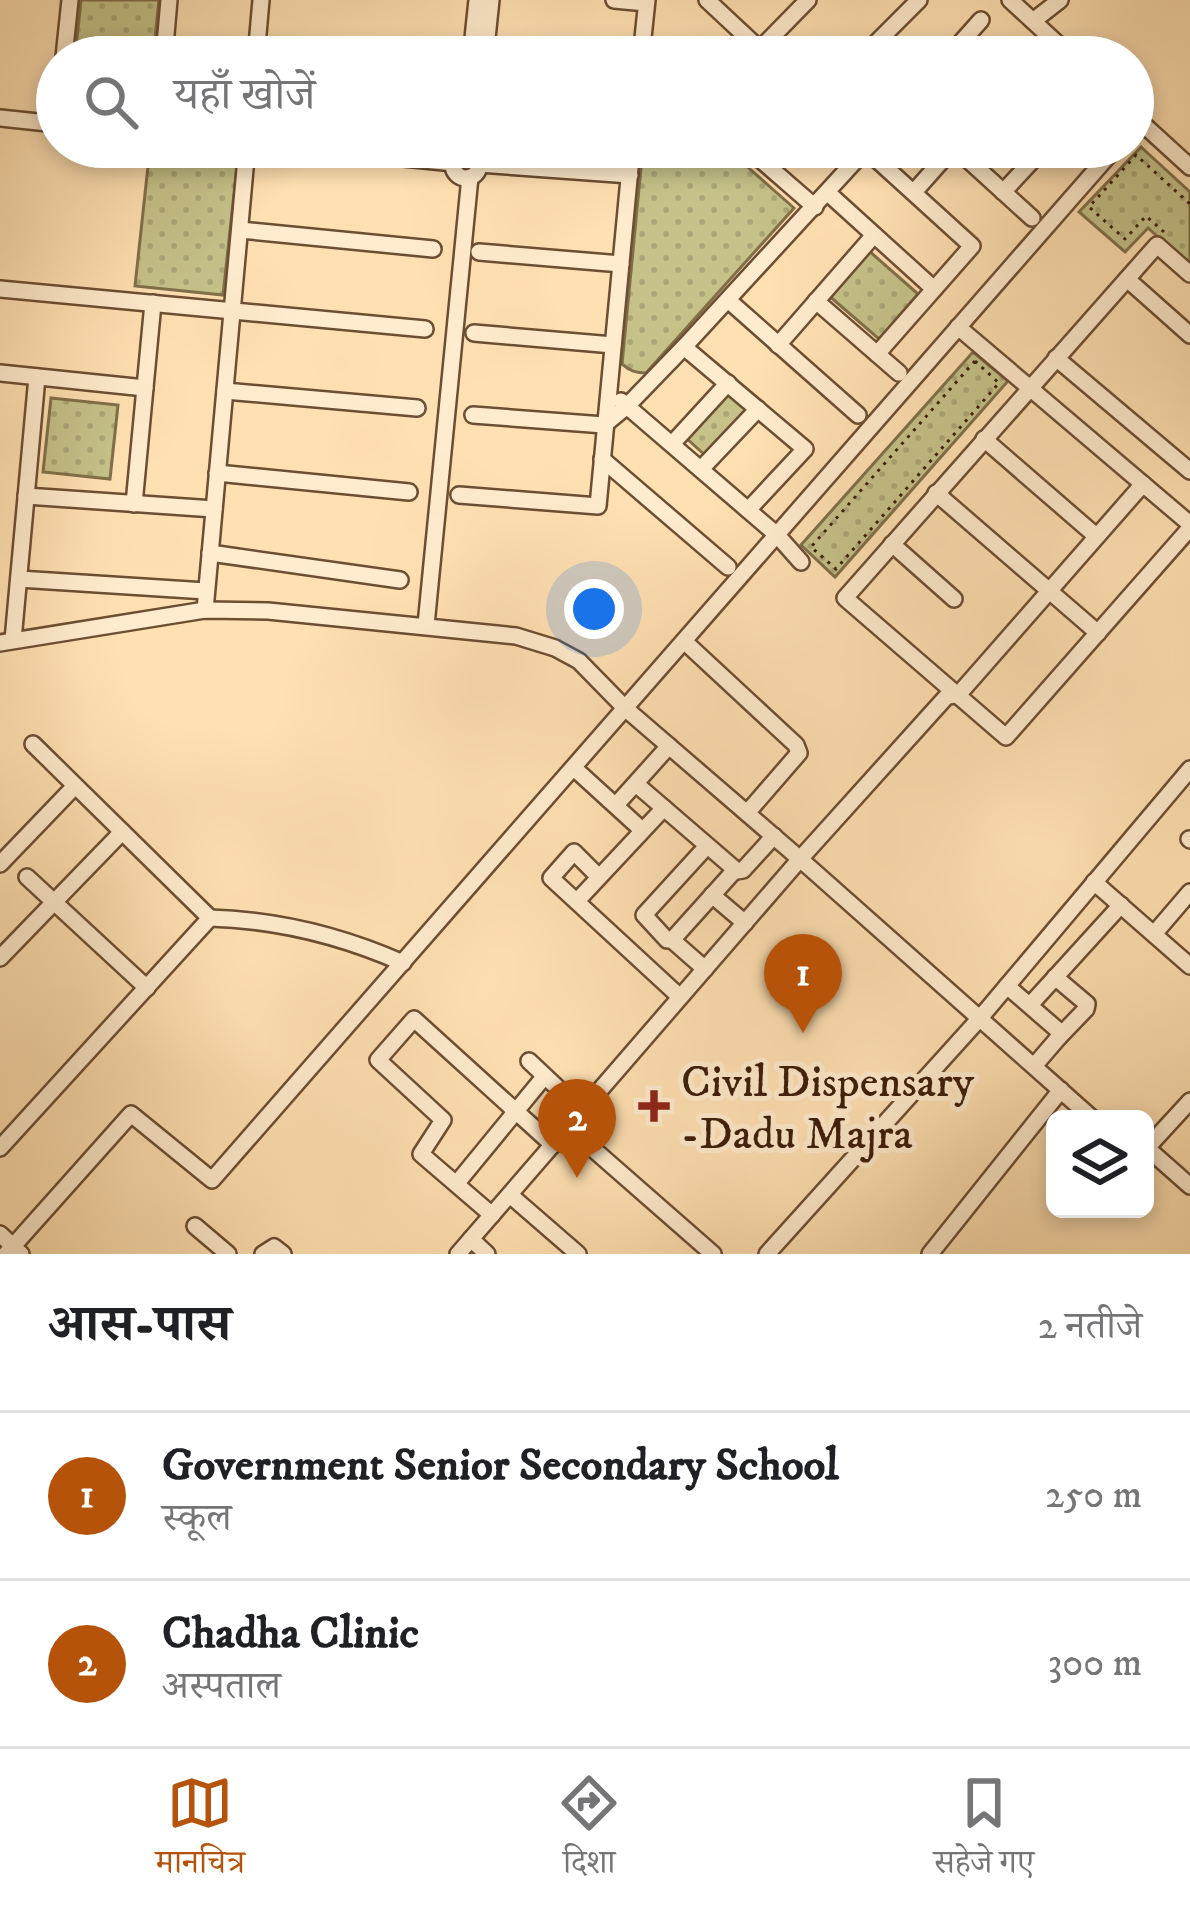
<!DOCTYPE html>
<html lang="hi">
<meta charset="utf-8">
<style>
:root{--surface:#fff;--page:#f2f2f2;--text:#202124;--muted:#757577;--line:#e0e0e0;--accent:#b45309}
body{margin:0;font-family:"IM FELL DW Pica","Noto Serif Devanagari",serif;background:var(--page);color:var(--text)}
.controls{position:absolute;right:36px;bottom:36px;display:grid;overflow:hidden;border-radius:18px;box-shadow:0 6px 18px #0003}
.controls button{width:108px;height:108px;display:grid;place-items:center;padding:0;border:0;border-bottom:3px solid var(--line);background:var(--surface);color:var(--text);font:60px sans-serif}
.you{position:absolute;left:594px;top:609px;width:42px;height:42px;margin:-30px;border:9px solid #fff;border-radius:50%;background:#1a73e8;box-shadow:0 0 0 18px #1a73e833}
.badge{display:grid;place-items:center;width:78px;height:78px;border-radius:50%;background:var(--accent);color:#fff;font-size:39px;font-weight:700}
.pin{position:absolute;translate:-50% -99px;filter:drop-shadow(0 3px 6px #0008)}
.pin::after{content:'';position:absolute;top:63px;width:42px;height:36px;background:inherit;clip-path:polygon(0 0,100% 0,50% 100%)}
.list{margin:0;padding:0;list-style:none}
h2{display:flex;justify-content:space-between;align-items:center;height:156px;margin:0;padding:0 48px;font-size:51px}
h2 small{font-size:39px;font-weight:400;color:var(--muted)}
.list li{display:grid;grid-template-columns:78px 1fr auto;gap:36px;align-items:center;box-sizing:border-box;height:168px;padding:0 48px;border-top:3px solid var(--line)}
.list b{display:block;font-size:45px;white-space:nowrap}
.list p{margin:0;font-size:39px;white-space:nowrap;color:var(--muted)}
.list em{font-size:39px;font-style:normal;color:var(--muted)}
.icon{flex:none;width:66px;height:66px;fill:none;stroke:currentColor;stroke-width:2;stroke-linecap:round;stroke-linejoin:round}
.map{position:relative;flex:none;width:1190px;height:1254px;overflow:hidden}
.search{position:absolute;background:var(--surface);box-shadow:0 6px 18px #0003;left:36px;right:36px;top:36px;height:132px;display:flex;align-items:center;gap:30px;box-sizing:border-box;padding:0 42px;border-radius:66px;color:var(--muted);font-size:45px}
.sheet{height:492px;background:var(--surface)}
nav{display:flex;justify-content:space-around;align-items:center;box-sizing:border-box;height:168px;border-top:3px solid var(--line);background:var(--surface);font-size:33px;color:var(--muted)}
nav a{display:grid;justify-items:center;gap:6px}
nav .on{color:var(--accent)}
.map>svg:first-child{display:block}
</style>
<div class="map">
<svg width="1190" height="1254" viewBox="0 0 1190 1254">
<defs>
<pattern id="grass-dots" width="8" height="8" patternUnits="userSpaceOnUse" patternTransform="scale(3)"><rect width="8" height="8" fill="#c5c189"/><path d="M2 2h.1M6 6h.1" fill="none" stroke="#aaa575" stroke-width="1.8" stroke-linecap="round"/></pattern>
</defs>
<rect width="100%" height="100%" fill="#ffe0b2"/>
<filter id="stains"><feTurbulence type="fractalNoise" baseFrequency=".00167" numOctaves="4"/><feColorMatrix values="0 0 0 0 .2 0 0 0 0 .09 0 0 0 0 .02 0 0 0 .5 -.17"/></filter>
<radialGradient id="worn" r=".72"><stop offset=".6" stop-color="#630" stop-opacity="0"/><stop offset="1" stop-color="#630" stop-opacity=".3"/></radialGradient>
<g fill="url(#grass-dots)" stroke="#806f48" stroke-width="3">
<path d="M81,0H159L153,57H75Z"/>
<path d="M643,147H725L794,208L646,373C636,373 630,371 622,364Z"/>
<path d="M1141,147L1190,192V266L1148,228L1125,252L1079,212Z"/>
<path d="M150,148L238,157L223,295L135,286Z"/>
<path d="M868,250L918,294L879,339L828,295Z"/>
<path d="M973,352L1008,381L835,577L801,545Z"/>
<path d="M727,392L747,410L706,456L686,438Z"/>
<path d="M51,398L118,405L110,479L43,472Z"/>
</g>
<g fill="none" stroke-linecap="round" stroke-linejoin="round">
<defs>
<g id="minor">
<path d="M614,0L646,3"/>
<path d="M707,0L768,57"/>
<path d="M1010,0L1072,57"/>
<path d="M1033,21L1060,0"/>
<path d="M257,45L382,57"/>
<path d="M760,49L808,0"/>
<path d="M64,57L70,0"/>
<path d="M164,57L169,0"/>
<path d="M256,57L261,0"/>
<path d="M471,57L477,0"/>
<path d="M485,57L491,0"/>
<path d="M641,57L647,0"/>
<path d="M862,57L919,0"/>
<path d="M948,57L981,20"/>
<path d="M1133,115L1190,167"/>
<path d="M0,118L57,124"/>
<path d="M291,147L454,163"/>
<path d="M746,147L815,207"/>
<path d="M863,147L972,246L877,354"/>
<path d="M954,147L1032,218"/>
<circle cx="466" cy="165" r="13"/>
<path d="M479,164L630,175"/>
<path d="M914,192L954,147"/>
<path d="M1003,192L1045,147"/>
<path d="M828,193L934,289"/>
<path d="M240,230L433,249"/>
<path d="M479,252L621,264"/>
<path d="M1190,274L1157,245L845,598L1006,737L1190,528"/>
<path d="M1127,279L1190,335"/>
<path d="M0,289L425,329"/>
<path d="M728,300L858,415"/>
<path d="M816,301L899,373"/>
<path d="M958,327L1190,524"/>
<path d="M474,333L613,345"/>
<path d="M778,345L874,235"/>
<path d="M684,347L805,449L748,510"/>
<path d="M1056,358L1190,471"/>
<path d="M0,373L145,388"/>
<path d="M225,391L417,408"/>
<path d="M621,401L777,535L801,562"/>
<path d="M473,415L604,425L627,406L684,347L868,147"/>
<path d="M984,439L1096,536"/>
<path d="M672,444L728,383"/>
<path d="M602,459L728,567"/>
<path d="M701,469L758,409"/>
<path d="M217,473L409,492"/>
<path d="M936,493L1098,633"/>
<path d="M459,495L598,506L632,147"/>
<path d="M26,496L214,509"/>
<path d="M134,504L153,303"/>
<path d="M892,544L954,599"/>
<path d="M210,553L400,580"/>
<path d="M19,579L206,591"/>
<path d="M205,610L247,147"/>
<path d="M426,625L470,177"/>
<path d="M13,640L37,377"/>
<path d="M685,642L796,745L799,753L747,813"/>
<path d="M0,643L205,610L268,611L516,636L555,648L579,661L626,709L800,859L1093,1119"/>
<path d="M33,744L210,918"/>
<path d="M574,768L642,830"/>
<path d="M636,784L737,871L743,870L774,836"/>
<path d="M616,805L669,746"/>
<path d="M1189,839L1190,840"/>
<path d="M707,846L644,915L667,940H672L735,870"/>
<path d="M0,864L75,786"/>
<path d="M598,876L574,852L551,878L680,997"/>
<path d="M27,877L147,988"/>
<path d="M1094,882L1190,966"/>
<path d="M712,895L745,923"/>
<path d="M577,901L664,808"/>
<path d="M1154,934L1190,892"/>
<path d="M672,940L705,969"/>
<path d="M0,958L122,832"/>
<path d="M1055,977L1087,1004L1086,1009L1059,1037"/>
<path d="M1007,986L1060,1032L1059,1037L1034,1066"/>
<path d="M1030,1005L1121,905"/>
<path d="M529,1061L582,1111"/>
<path d="M568,1127L713,1254"/>
<path d="M0,1148L210,918C277,920 342,936 403,963"/>
<path d="M1147,1148L1190,1186"/>
<path d="M1145,1150L1190,1101"/>
<path d="M457,1183L544,1077"/>
<path d="M510,1195L578,1254"/>
<path d="M492,1215L421,1154L443,1120L378,1060L414,1019L553,1145"/>
<path d="M195,1226L228,1254"/>
<path d="M0,1234L21,1254"/>
<path d="M471,1239L487,1254"/>
<path d="M6,1254L131,1114L212,1180L1116,147"/>
<path d="M263,1254L274,1247L283,1254"/>
<path d="M458,1254L800,859L947,696L958,695L1143,484"/>
<path d="M767,1254L980,1018L1190,769"/>
<path d="M930,1254L1061,1090"/>
</g>
</defs>
<use href="#minor" stroke="#6c4e32" stroke-width="20"/>
<g stroke="#3b1d08" stroke-width="3" stroke-dasharray="3 6" stroke-linecap="butt">
<path d="M1164,232L1146,216L1125,239L1089,207L1136,155L1190,204"/>
<path d="M975,361L999,383L836,569L811,547Z"/>
</g>
<use href="#minor" stroke="#ffebcd" stroke-width="15"/>
</g>
<path fill="#8f2418" stroke="#ffebcd" stroke-width="4.5" d="M648 1088h12v12h12v12h-12v12h-12v-12h-12v-12h12z"/>
<g text-anchor="middle" stroke-width="10" stroke-linejoin="round" paint-order="stroke">
<g font-size="45" fill="#3b1d08" stroke="#ffebcd" text-anchor="start">
<text x="681" y="1096">Civil Dispensary<tspan x="681" dy="52">-Dadu Majra</tspan></text>
</g>
</g>
<rect width="100%" height="100%" filter="url(#stains)"/>
<rect width="100%" height="100%" fill="url(#worn)"/>
</svg>
<div class="controls">
<button><svg class="icon" aria-label="layers" viewBox="0 0 24 24"><path d="M12 4l9 5-9 5-9-5zM3 14l9 5 9-5"/></svg></button>
</div>
<div class="you"></div>
<div class="pin badge" style="left:803px;top:1033px">1</div>
<div class="pin badge" style="left:577px;top:1178px">2</div>
<div class="search"><svg class="icon" aria-label="search" viewBox="0 0 24 24"><circle cx="10" cy="10" r="6"/><path d="M15 15l6 6"/></svg>यहाँ खोजें</div>
</div>
<section class="sheet">
<h2>आस-पास<small>2 नतीजे</small></h2>
<ul class="list">
<li><span class="badge">1</span><div><b>Government Senior Secondary School</b><p>स्कूल</p></div><em>250 m</em></li>
<li><span class="badge">2</span><div><b>Chadha Clinic</b><p>अस्पताल</p></div><em>300 m</em></li>
</ul>
</section>
<nav>
<a class="on"><svg class="icon" aria-label="map" viewBox="0 0 24 24"><path d="M3 6l6-2 6 2 6-2v14l-6 2-6-2-6 2zM9 4v14M15 6v14"/></svg>मानचित्र</a>
<a><svg class="icon" aria-label="directions" viewBox="0 0 24 24"><path d="M12 3l9 9-9 9-9-9zM9 14v-3h6M13 9l2 2-2 2"/></svg>दिशा</a>
<a><svg class="icon" aria-label="saved" viewBox="0 0 24 24"><path d="M7 4h10v16l-5-4-5 4z"/></svg>सहेजे गए</a>
</nav>
